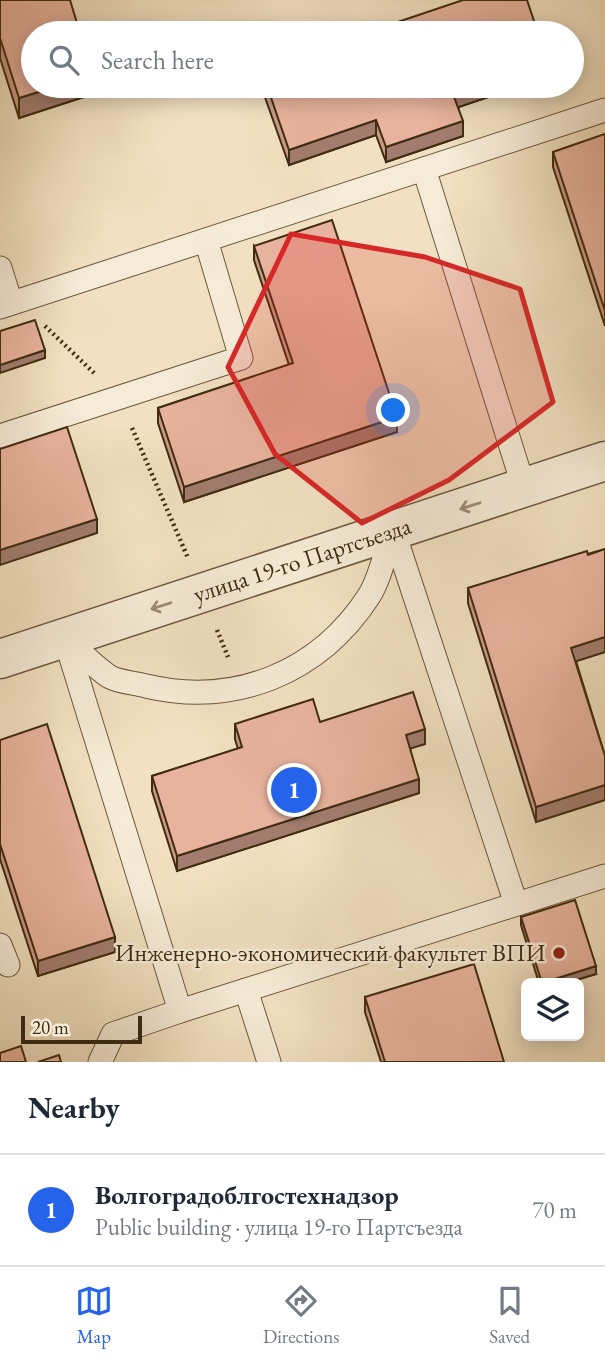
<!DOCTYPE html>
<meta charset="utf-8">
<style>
:root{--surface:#fff;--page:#f6f6f7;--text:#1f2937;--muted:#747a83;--line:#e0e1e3;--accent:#2563eb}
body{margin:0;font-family:"EB Garamond",serif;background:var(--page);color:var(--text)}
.controls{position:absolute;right:21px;bottom:21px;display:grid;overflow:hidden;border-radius:10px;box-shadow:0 4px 18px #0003}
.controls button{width:63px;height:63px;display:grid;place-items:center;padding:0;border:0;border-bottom:2px solid var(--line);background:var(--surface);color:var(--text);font:35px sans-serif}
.scale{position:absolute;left:21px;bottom:18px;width:121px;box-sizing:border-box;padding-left:7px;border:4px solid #402c10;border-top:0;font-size:19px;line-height:24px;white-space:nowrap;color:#402c10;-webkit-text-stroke:5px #f6ebd7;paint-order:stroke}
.you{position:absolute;left:394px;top:411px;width:24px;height:24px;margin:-18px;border:5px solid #fff;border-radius:50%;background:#1a73e8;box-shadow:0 0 0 10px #1a73e833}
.badge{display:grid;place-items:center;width:46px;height:46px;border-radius:50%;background:var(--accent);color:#fff;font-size:23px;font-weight:700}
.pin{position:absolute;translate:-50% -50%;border:4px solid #fff;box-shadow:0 2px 7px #0006}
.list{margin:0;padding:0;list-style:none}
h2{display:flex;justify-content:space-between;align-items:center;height:91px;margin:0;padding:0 28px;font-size:30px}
h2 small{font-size:23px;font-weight:400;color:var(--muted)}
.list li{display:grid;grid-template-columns:46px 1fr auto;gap:21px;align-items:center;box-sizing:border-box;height:112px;padding:0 28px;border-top:2px solid var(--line)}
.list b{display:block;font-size:26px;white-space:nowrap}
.list p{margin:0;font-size:23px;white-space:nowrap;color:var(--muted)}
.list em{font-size:23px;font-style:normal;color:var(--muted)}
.icon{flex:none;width:38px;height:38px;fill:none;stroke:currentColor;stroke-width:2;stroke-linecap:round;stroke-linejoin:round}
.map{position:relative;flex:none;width:605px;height:1062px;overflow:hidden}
.search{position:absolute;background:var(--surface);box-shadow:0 4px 18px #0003;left:21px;right:21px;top:21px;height:77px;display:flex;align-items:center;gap:18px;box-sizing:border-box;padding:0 24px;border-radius:38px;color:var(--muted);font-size:26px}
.sheet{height:203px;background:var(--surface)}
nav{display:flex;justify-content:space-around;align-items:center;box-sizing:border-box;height:98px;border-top:2px solid var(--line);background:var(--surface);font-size:19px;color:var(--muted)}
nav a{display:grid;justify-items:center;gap:4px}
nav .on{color:var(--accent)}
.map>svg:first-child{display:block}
</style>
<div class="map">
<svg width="605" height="1062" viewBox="0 0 605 1062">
<rect width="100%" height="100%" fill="#f1e0c1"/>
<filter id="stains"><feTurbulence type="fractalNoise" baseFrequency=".00286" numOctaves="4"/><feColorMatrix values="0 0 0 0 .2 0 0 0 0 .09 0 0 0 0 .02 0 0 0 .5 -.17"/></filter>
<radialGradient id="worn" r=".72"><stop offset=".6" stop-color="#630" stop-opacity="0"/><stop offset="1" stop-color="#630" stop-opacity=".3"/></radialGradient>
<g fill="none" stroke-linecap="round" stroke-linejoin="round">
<defs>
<g id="service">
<path d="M424,169L524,488"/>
<path d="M0,268L11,303"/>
<path d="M0,307L605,110"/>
<path d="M0,436L241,358L206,240"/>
<path d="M393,530L516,904"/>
<path d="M65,638C79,650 94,667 110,677C119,682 135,683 146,686C235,707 319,673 369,596C380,579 386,550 393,530"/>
<path d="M65,638L180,1011"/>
<path d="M0,945L8,965"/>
<path d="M246,990L269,1062"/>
<path d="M100,1062L113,1034L180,1011L605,876"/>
</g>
<path id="minor" d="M0,659L605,461"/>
</defs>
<use href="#service" stroke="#6c593c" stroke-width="25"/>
<use href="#minor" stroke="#6c593c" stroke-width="41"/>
<g stroke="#402c10" stroke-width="4.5" stroke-dasharray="2 3.5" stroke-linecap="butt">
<path d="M45,326L94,373"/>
<path d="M132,428L188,558"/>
<path d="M217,630L228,657"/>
</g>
<use href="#service" stroke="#f6ebd7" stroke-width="23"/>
<use href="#minor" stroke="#f6ebd7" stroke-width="38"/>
</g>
<g fill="#c89a88" stroke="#402c10" stroke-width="2">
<path d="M0,0L93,86V94L19,118L0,58Z"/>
<path d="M261,86H521L458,107L463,136L386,162L376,135L289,165Z"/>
<path d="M605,134V326L553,167V152Z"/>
<path d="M254,246L397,432L184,502L158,423V408L289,365L254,260Z"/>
<path d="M605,549V652L576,661L605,756V800L536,822L468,603V588Z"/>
<path d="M235,724L425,744L410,748L419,793L177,871L152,791V776L238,749L235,739Z"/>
<path d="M0,740L115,952L38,976L0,859Z"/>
<path d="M521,917L596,974L566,983H539L521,925Z"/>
<path d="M365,997L504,1062H381L365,1012Z"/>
</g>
<g fill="#a27d6f" stroke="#402c10" stroke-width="2">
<path d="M58,86H93V94L19,118V98Z"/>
<path d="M477,86H521L453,109V94Z"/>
<path d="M376,120V135L289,165V150Z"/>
<path d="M463,121V136L386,162V147Z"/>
<path d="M45,350V358L0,373V365Z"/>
<path d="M397,417V432L184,502V487Z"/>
<path d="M97,519V533L0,565V550Z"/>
<path d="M605,637V652L571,663V648Z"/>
<path d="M425,729V744L406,750V735Z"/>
<path d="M419,779V793L177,871V856Z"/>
<path d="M605,785V800L536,822V807Z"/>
<path d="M115,937V952L38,976V961Z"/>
<path d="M596,966V974L566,983H542Z"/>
</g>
<g fill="#e8b39e" stroke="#402c10" stroke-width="2">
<path d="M0,0H70L80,33H33V86H58L19,98L0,38Z"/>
<path d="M463,0H527L538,33H365Z"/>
<path d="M267,86H477L453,94L463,121L386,147L376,120L289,150Z"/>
<path d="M605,134V311L553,152Z"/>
<path d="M332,220L397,417L184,487L158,408L293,363L254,246Z"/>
<path d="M35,320L45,350L0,365V331Z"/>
<path d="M67,427L97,519L0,550V449Z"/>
<path d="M605,549V637L571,648L605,756V785L536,807L468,588L587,551L588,555Z"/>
<path d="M413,692L425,729L406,735L419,779L177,856L152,776L242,747L235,724L313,699L320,722Z"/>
<path d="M47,724L115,937L38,961L0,844V740Z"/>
<path d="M575,900L596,966L542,983L521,917Z"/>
<path d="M474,964L504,1062H385L365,997Z"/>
<path d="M21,1046L26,1062H0V1053Z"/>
<path d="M59,1055L61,1062H38Z"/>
</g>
<defs><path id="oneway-shaft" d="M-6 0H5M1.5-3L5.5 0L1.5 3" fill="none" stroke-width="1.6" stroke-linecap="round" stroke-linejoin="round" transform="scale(1.75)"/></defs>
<g stroke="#9b8c74">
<use href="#oneway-shaft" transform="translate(470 506) rotate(162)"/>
<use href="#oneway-shaft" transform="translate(161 606) rotate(162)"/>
</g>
<path fill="#d62828" fill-opacity="0.2" stroke="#d62828" stroke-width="5" stroke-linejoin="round" d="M291,234L425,257L520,289L553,402L449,480L362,523L275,454L228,367Z"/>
<circle fill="#8f2418" stroke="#f6ebd7" stroke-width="2.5" cx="559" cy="953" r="7"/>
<g text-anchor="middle" stroke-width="5" stroke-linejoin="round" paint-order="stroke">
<g font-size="24" fill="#402c10" stroke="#f6ebd7">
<text transform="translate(302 560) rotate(-18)" y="8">улица 19-го Партсъезда</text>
</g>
<g font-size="24" fill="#402c10" stroke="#f6ebd7" text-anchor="end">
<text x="545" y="961">Инженерно-экономический факультет ВПИ</text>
</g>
</g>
<rect width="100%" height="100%" filter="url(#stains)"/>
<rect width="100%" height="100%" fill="url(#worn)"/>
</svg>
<div class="controls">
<button><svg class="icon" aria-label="layers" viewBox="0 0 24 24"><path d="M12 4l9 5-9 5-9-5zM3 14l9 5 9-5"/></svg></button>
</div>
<div class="scale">20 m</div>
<div class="you"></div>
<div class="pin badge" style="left:294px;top:790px">1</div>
<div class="search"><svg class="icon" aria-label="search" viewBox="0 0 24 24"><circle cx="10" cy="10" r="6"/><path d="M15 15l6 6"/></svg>Search here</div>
</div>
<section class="sheet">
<h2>Nearby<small></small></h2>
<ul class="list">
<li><span class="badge">1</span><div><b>Волгоградоблгостехнадзор</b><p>Public building · улица 19-го Партсъезда</p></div><em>70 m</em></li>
</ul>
</section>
<nav>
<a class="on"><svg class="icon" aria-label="map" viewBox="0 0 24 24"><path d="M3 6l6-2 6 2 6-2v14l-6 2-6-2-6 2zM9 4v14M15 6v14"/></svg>Map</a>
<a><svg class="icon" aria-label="directions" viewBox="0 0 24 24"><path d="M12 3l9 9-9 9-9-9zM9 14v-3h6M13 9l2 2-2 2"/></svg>Directions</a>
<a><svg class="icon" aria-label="saved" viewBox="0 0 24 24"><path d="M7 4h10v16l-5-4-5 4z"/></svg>Saved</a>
</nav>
